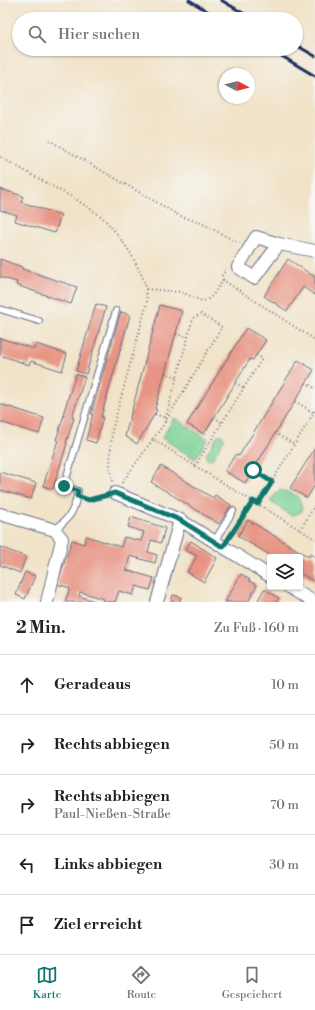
<!DOCTYPE html>
<html lang="de">
<meta charset="utf-8">
<style>
:root{--surface:#fff;--page:#f6f6f6;--text:#222;--muted:#767676;--line:#e0e0e0;--accent:#0f766e}
body{margin:0;font-family:"Libre Bodoni",serif;background:var(--page);color:var(--text)}
.controls{position:absolute;right:12px;bottom:12px;display:grid;overflow:hidden;border-radius:4px;box-shadow:0 1px 3px #0004}
.controls button{width:36px;height:36px;display:grid;place-items:center;padding:0;border:0;border-bottom:1px solid var(--line);background:var(--surface);color:var(--text);font:20px sans-serif}
.compass{position:absolute;left:219px;top:68px;width:36px;height:36px;border-radius:50%;background:var(--surface);box-shadow:0 1px 3px #0004;rotate:97deg}
.stop{position:absolute;width:12px;height:12px;margin:-9px;border:3px solid #0f766e;border-radius:50%;background:#fff}
.stop.end{background:#0f766e;border-color:#fff;box-shadow:0 1px 4px #0008}
.list{margin:0;padding:0;list-style:none}
h2{display:flex;justify-content:space-between;align-items:center;height:52px;margin:0;padding:0 16px;font-size:17px}
h2 small{font-size:13px;font-weight:400;color:var(--muted)}
.list li{display:grid;grid-template-columns:26px 1fr auto;gap:12px;align-items:center;box-sizing:border-box;height:60px;padding:0 16px;border-top:1px solid var(--line)}
.list b{display:block;font-size:15px;white-space:nowrap}
.list p{margin:0;font-size:13px;white-space:nowrap;color:var(--muted)}
.list em{font-size:13px;font-style:normal;color:var(--muted)}
.icon{flex:none;width:22px;height:22px;fill:none;stroke:currentColor;stroke-width:2;stroke-linecap:round;stroke-linejoin:round}
.map{position:relative;flex:none;width:315px;height:602px;overflow:hidden}
.search{position:absolute;background:var(--surface);box-shadow:0 1px 3px #0004;left:12px;right:12px;top:12px;height:44px;display:flex;align-items:center;gap:10px;box-sizing:border-box;padding:0 14px;border-radius:22px;color:var(--muted);font-size:15px}
.sheet{height:352px;background:var(--surface)}
nav{display:flex;justify-content:space-around;align-items:center;box-sizing:border-box;height:56px;border-top:1px solid var(--line);background:var(--surface);font-size:11px;color:var(--muted)}
nav a{display:grid;justify-items:center;gap:2px}
nav .on{color:var(--accent)}
.map>svg:first-child{display:block}
</style>
<div class="map">
<svg width="315" height="602" viewBox="0 0 315 602">
<rect width="100%" height="100%" fill="#f6f6f2"/>
<filter id="ink" filterUnits="userSpaceOnUse"><feTurbulence type="fractalNoise" baseFrequency=".025" numOctaves="2"/><feDisplacementMap in="SourceGraphic" scale="8" xChannelSelector="R" yChannelSelector="G"/><feConvolveMatrix kernelMatrix="1 2 1 2 8 2 1 2 1" color-interpolation-filters="sRGB"/></filter>
<filter id="wash" filterUnits="userSpaceOnUse"><feTurbulence type="fractalNoise" baseFrequency=".012" numOctaves="4" result="noise"/><feDisplacementMap in="SourceGraphic" scale="16" xChannelSelector="R" yChannelSelector="G"/><feGaussianBlur stdDeviation="0.9" result="paint"/><feColorMatrix in="noise" values="0 0 0 0 0 0 0 0 0 0 0 0 0 0 0 0 0 1.4 0 .05"/><feComposite in="paint" operator="in"/></filter>
<g filter="url(#wash)">
<rect width="100%" height="100%" fill="#f1e3c8"/>
<g fill="#7fd396" stroke="#4d817a">
<path d="M174,418L208,439L195,459L162,438Z"/>
<path d="M218,435H222L224,439L212,459H207L206,455Z"/>
<path d="M279,490C295,494 300,493 302,511L292,516L270,501Z"/>
</g>
<g id="blocks">
<g fill="#e89484">
<path d="M0,189L23,196L21,202L61,215L55,233L15,221L17,215L0,210Z"/>
<path d="M0,259L22,267V269L77,287L71,304L16,285L17,282L0,277Z"/>
<path d="M288,259L315,277V295L303,287L287,311L264,296Z"/>
<path d="M96,304L106,307L86,374L76,371Z"/>
<path d="M160,305L182,311L155,409L157,410L137,444L125,436Z"/>
<path d="M121,312L130,315L101,417H103L96,443L86,440L93,414H91Z"/>
<path d="M246,328L266,340L253,360L250,359L204,434L187,424Z"/>
<path d="M0,338L34,349L36,344L67,354L62,371L31,361L29,365L0,355Z"/>
<path d="M298,360L314,370L245,483L225,471L236,454L239,456Z"/>
<path d="M76,374L85,377L72,417L74,418L66,443H67L53,489L43,486L58,440H56L64,415L63,414Z"/>
<path d="M0,404L44,418L39,434L0,422Z"/>
<path d="M315,448V485L307,498L290,488Z"/>
<path d="M161,466L213,498L215,495L231,505L219,524L151,482Z"/>
<path d="M0,472L36,483L31,499L0,490Z"/>
<path d="M131,517L165,528L161,543L151,540L148,552L157,555L155,563L130,556L126,570L154,578L150,590L136,586L133,595L119,591L115,602H103L104,599L80,592L79,596L97,602H65L70,588L57,584L72,540L84,544L86,536L121,547L124,537L141,541L144,532L128,527Z"/>
<path d="M248,520L309,557L310,554L315,557V582L300,573V557H273L238,536Z"/>
<path d="M191,541L217,558L204,582L187,572L197,556L185,550Z"/>
<path d="M0,547L26,557L20,573L0,565Z"/>
<path d="M25,572L35,576L25,599L16,595Z"/>
<path d="M241,574L250,580L249,581L257,585L248,602H225Z"/>
<path d="M264,589L279,598L276,602H257Z"/>
<path d="M173,595L181,597L179,602H171Z"/>
</g>
</g>
</g>
<g filter="url(#ink)">
<use href="#blocks" fill-opacity="0" stroke="#666e83" stroke-width="1"/>
<g fill="none" stroke-linecap="round" stroke-linejoin="round">
<defs>
<g id="lane">
<path d="M0,309L39,321"/>
<path d="M55,530C71,516 74,512 78,491L64,486L116,311"/>
<path d="M214,542L233,511"/>
</g>
<g id="street">
<path d="M279,244L254,278L238,267L256,237L279,244L315,251"/>
<path d="M115,493L180,520L270,576"/>
<path d="M0,514L55,530L62,539L47,602"/>
<path d="M289,587L314,602"/>
<path d="M157,602L180,520"/>
</g>
</defs>
<use href="#lane" stroke="#666e83" stroke-width="8"/>
<use href="#street" stroke="#666e83" stroke-width="14"/>
<g stroke="#666e83" stroke-width="2" stroke-dasharray="1 3" stroke-linecap="butt">
<path d="M49,140L180,216L201,223L239,243"/>
<path d="M0,157L77,200L102,217L118,235L130,252L144,280L146,289L147,303L112,430L110,465L113,482"/>
<path d="M223,280L222,275L226,269"/>
<path d="M146,289L181,292L202,301L207,300L213,295L223,280L315,340"/>
<path d="M176,334L188,337"/>
<path d="M165,373L177,377"/>
<path d="M235,383L244,388"/>
<path d="M306,383L315,388"/>
<path d="M295,401L314,413"/>
<path d="M155,414L166,418"/>
<path d="M214,417L222,423"/>
<path d="M275,433L294,444"/>
<path d="M153,439L164,424L222,327L201,314L193,318L164,424"/>
<path d="M195,466L262,359L257,355"/>
<path d="M253,470L272,482"/>
<path d="M122,483L153,439L195,466L315,539"/>
<path d="M86,499L89,500L105,495"/>
<path d="M258,504L315,411"/>
<path d="M300,530L315,505"/>
<path d="M230,537L253,501"/>
</g>
<use href="#lane" stroke="#fff" stroke-width="6"/>
<use href="#street" stroke="#fff" stroke-width="12"/>
<g stroke="#1b2f5e" stroke-width="3">
<path d="M189,0L220,19"/>
<path d="M221,0L253,19"/>
<path d="M296,45L315,56"/>
<path d="M270,49L315,76"/>
</g>
</g>
</g>
<g fill="none" stroke-linecap="round" stroke-linejoin="round" filter="url(#ink)">
<path stroke="#0f766e" stroke-width="5" d="M64,486L78,491L77,496L89,500L115,493L180,520L223,547L253,501L258,504L272,482L253,470"/>
</g>
</svg>
<div class="controls">
<button><svg class="icon" aria-label="layers" viewBox="0 0 24 24"><path d="M12 4l9 5-9 5-9-5zM3 14l9 5 9-5"/></svg></button>
</div>
<svg class="compass" viewBox="-18 -18 36 36"><path d="M0-13l5 13h-10z" fill="#e53935"/><path d="M0 13l5-13h-10z" fill="#767676"/></svg>
<div class="stop" style="left:253px;top:470px"></div>
<div class="stop end" style="left:64px;top:486px"></div>
<div class="search"><svg class="icon" aria-label="search" viewBox="0 0 24 24"><circle cx="10" cy="10" r="6"/><path d="M15 15l6 6"/></svg>Hier suchen</div>
</div>
<section class="sheet">
<h2>2 Min.<small>Zu Fuß · 160 m</small></h2>
<ul class="list">
<li><svg class="icon" aria-label="ahead" viewBox="0 0 24 24"><path d="M12 20V5M6 11l6-6 6 6"/></svg><div><b>Geradeaus</b></div><em>10 m</em></li>
<li><svg class="icon" aria-label="right" viewBox="0 0 24 24"><path d="M7 20v-9h11M14 6l5 5-5 5"/></svg><div><b>Rechts abbiegen</b></div><em>50 m</em></li>
<li><svg class="icon" aria-label="right" viewBox="0 0 24 24"><path d="M7 20v-9h11M14 6l5 5-5 5"/></svg><div><b>Rechts abbiegen</b><p>Paul-Nießen-Straße</p></div><em>70 m</em></li>
<li><svg class="icon" aria-label="left" viewBox="0 0 24 24"><path d="M17 20v-9H6M10 6l-5 5 5 5"/></svg><div><b>Links abbiegen</b></div><em>30 m</em></li>
<li><svg class="icon" aria-label="arrive" viewBox="0 0 24 24"><path d="M6 21V4h12l-3 4 3 4H6"/></svg><div><b>Ziel erreicht</b></div></li>
</ul>
</section>
<nav>
<a class="on"><svg class="icon" aria-label="map" viewBox="0 0 24 24"><path d="M3 6l6-2 6 2 6-2v14l-6 2-6-2-6 2zM9 4v14M15 6v14"/></svg>Karte</a>
<a><svg class="icon" aria-label="directions" viewBox="0 0 24 24"><path d="M12 3l9 9-9 9-9-9zM9 14v-3h6M13 9l2 2-2 2"/></svg>Route</a>
<a><svg class="icon" aria-label="saved" viewBox="0 0 24 24"><path d="M7 4h10v16l-5-4-5 4z"/></svg>Gespeichert</a>
</nav>
